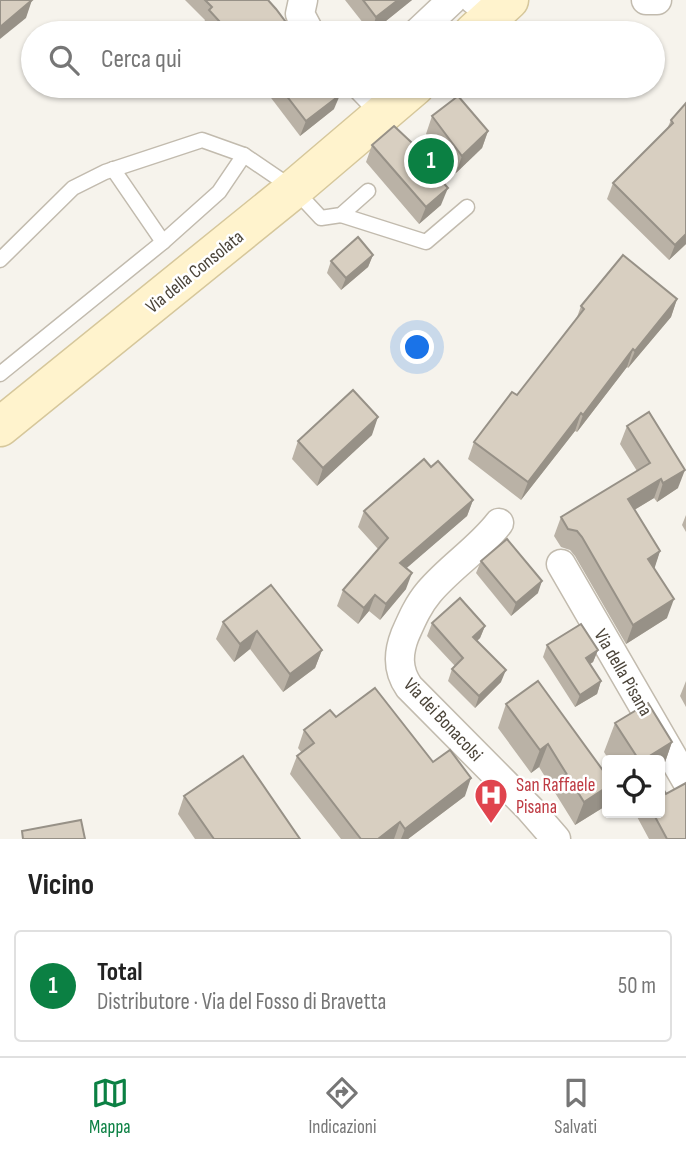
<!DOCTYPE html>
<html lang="it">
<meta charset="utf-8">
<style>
:root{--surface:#fff;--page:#f2f2f2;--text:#222;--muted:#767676;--line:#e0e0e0;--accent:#0b8043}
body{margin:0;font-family:"Sofia Sans Condensed",sans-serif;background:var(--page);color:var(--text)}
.controls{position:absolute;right:21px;bottom:21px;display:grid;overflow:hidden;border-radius:7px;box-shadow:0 2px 5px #0004}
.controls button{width:63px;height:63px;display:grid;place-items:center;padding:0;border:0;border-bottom:2px solid var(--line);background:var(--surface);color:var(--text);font:35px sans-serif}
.you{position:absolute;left:418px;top:348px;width:24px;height:24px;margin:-18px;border:5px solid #fff;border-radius:50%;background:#1a73e8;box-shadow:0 0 0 10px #1a73e833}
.badge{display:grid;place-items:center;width:46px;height:46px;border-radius:50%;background:var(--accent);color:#fff;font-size:23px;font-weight:700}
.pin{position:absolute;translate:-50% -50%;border:4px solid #fff;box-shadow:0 2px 7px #0006}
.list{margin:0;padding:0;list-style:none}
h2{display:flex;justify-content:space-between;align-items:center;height:91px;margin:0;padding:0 28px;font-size:30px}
h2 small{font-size:23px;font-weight:400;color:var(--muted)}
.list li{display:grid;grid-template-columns:46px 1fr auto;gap:21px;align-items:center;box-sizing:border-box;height:112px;margin:0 14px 14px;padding:0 14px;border:2px solid var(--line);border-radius:7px}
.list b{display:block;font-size:26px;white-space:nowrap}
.list p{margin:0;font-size:23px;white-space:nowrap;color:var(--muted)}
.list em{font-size:23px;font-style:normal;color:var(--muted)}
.icon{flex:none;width:38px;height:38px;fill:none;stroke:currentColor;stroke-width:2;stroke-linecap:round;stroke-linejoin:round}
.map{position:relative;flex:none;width:686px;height:839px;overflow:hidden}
.search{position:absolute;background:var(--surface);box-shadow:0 2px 5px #0004;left:21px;right:21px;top:21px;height:77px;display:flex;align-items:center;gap:18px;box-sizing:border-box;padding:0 24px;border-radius:38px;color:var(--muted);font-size:26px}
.sheet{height:217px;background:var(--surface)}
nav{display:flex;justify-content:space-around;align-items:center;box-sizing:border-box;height:98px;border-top:2px solid var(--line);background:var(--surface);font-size:19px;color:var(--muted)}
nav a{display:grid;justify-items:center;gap:4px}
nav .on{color:var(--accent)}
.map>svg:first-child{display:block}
</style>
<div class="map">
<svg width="686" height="839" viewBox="0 0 686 839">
<rect width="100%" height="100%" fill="#f6f3ec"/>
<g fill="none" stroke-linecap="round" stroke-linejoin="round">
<defs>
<g id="service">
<path d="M113,169L163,242"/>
<path d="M341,215L426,242L467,207"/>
<path d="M0,260L73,188L105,172L202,140L244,155L294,189L321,218L341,215L368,191"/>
<path d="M0,374L163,242L219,192L244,155"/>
</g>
<g id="minor">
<path d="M303,0L300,14L310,33"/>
<path d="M474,0L495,13"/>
<path d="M646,0H657"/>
<path d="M417,33L452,0"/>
<path d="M361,86L386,112"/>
<path d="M499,523C479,549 450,567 429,592C418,605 412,619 405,635C398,653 397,670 409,687L530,809L556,839"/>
<path d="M561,564L686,780"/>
</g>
<g id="secondary">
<path d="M473,33L509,0"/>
<path d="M0,427L294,189L415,86"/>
</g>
</defs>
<use href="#service" stroke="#c2bbae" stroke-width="17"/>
<use href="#minor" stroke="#c2bbae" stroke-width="31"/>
<use href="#secondary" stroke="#d6c79b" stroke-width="41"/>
<use href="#service" stroke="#fff" stroke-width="14"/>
<use href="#minor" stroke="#fff" stroke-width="28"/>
<use href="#secondary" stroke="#fff3cd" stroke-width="38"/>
</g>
<g fill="#bab2a6">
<path d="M185,0H268L294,33H211L203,24L205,20Z"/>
<path d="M345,0H412L371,33Z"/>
<path d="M262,86H333L334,109L300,136Z"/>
<path d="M686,103V244L669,260L607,199L613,183L667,129L671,120Z"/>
<path d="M432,116L488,131L482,148L456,173L426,134Z"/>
<path d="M372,145L444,173L441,180V205L419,224L366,162Z"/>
<path d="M373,255L368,267L341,290L327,273L331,261Z"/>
<path d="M677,299L671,317L628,368L627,367L577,432L575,431L521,500L468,459L474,442L517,395L576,320L581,306Z"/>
<path d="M627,426L678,488L657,502L654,498L634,510L660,551L654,568L667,618L626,644L575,556L570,550L561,547L554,536L561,517L637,471L620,444Z"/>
<path d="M372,435L317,486L292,459L298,441Z"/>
<path d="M431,467L473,500L467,516L406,568V589L380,620L369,611L358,624L337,606L343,590L378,549L358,527L364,511Z"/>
<path d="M686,515V532L682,525Z"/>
<path d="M481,561L538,593L511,616L476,573Z"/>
<path d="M223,622L322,650L315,668L283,692L250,649L234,662L216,639Z"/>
<path d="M432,623L485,626L480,638L477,641L501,682L475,708L448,681L452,669L455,666L427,636Z"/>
<path d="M547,645L598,650L593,662L590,664L601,681L597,694L575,707L543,657Z"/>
<path d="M686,681V707L680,696Z"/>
<path d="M648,703L672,742L662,771L660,772V760H609L604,752L615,723Z"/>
<path d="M506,704L607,776V798L604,807L575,825L539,767L531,773L498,728Z"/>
<path d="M336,717L433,762L465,796L408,839H341L290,774L297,756L302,753L298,748L304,730Z"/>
<path d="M666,794L686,839H649L635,813H660Z"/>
<path d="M184,796L300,839H195L178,814Z"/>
</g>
<g fill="#979187">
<path d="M32,0L26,18L0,39V27Z"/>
<path d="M398,0H412L371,33L376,17Z"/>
<path d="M340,95L334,109L300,136L306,121Z"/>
<path d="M488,131L482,148L456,173L462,156Z"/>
<path d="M448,188L441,205L419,224L426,207Z"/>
<path d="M686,234V244L669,260L675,245Z"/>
<path d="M373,255L368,267L341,290L346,278Z"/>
<path d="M677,299L671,317L628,368L635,351Z"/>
<path d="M633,349L627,367L577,432L583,415Z"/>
<path d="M581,413L575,431L521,500L528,482Z"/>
<path d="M378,417L372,435L317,486L323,468Z"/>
<path d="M685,470L678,488L657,502L663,483Z"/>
<path d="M661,479L654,498L621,518L628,499Z"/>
<path d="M473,500L467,516L394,579L400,563Z"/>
<path d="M660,551L654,570L648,559Z"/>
<path d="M412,573L406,589L380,620L386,604Z"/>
<path d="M542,581L538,593L511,616L516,603Z"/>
<path d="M375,595L369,611L358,624L364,608Z"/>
<path d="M674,599L667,618L626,644L633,625Z"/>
<path d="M485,626L480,638L468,649L473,637Z"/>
<path d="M257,631L250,649L234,662L240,644Z"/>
<path d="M322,650L315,668L283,692L290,674Z"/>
<path d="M598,650L593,662L581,670L586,658Z"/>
<path d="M506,670L501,682L475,708L479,696Z"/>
<path d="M601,681L597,694L575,707L580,695Z"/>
<path d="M672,742L662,771L660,772V760H643Z"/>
<path d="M548,744L539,767L531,773L540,750Z"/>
<path d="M471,778L465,796L408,839H401L405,829Z"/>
<path d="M607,787V798L604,807L575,825L584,802Z"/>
<path d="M400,822L394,839H378Z"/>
</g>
<g fill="#d8cfc1" stroke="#979187" stroke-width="2">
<path d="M0,0H32L0,27Z"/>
<path d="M205,0H268L276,9L294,33H230L209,10L212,7Z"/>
<path d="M363,0H398L376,17Z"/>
<path d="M279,86H333L340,95L306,121Z"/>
<path d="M458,96L488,131L462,156L432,116Z"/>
<path d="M686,103V234L675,245L613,183L673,123L671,120Z"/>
<path d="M394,126L444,173L439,178L448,188L426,207L372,145Z"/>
<path d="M358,237L373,255L346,278L331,261Z"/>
<path d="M623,255L677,299L635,351L633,349L583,415L581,413L528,482L474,442L512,392L517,395L584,309L581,306Z"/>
<path d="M353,390L378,417L323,468L298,441Z"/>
<path d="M649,412L685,470L663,483L661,479L628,499L660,551L648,559L674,599L633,625L582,537L577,531L568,529L561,517L650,463L627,426Z"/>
<path d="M424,459L431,467L438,461L473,500L400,563L412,573L386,604L375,595L364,608L343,590L388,538L364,511Z"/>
<path d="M507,539L542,581L516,603L481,561Z"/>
<path d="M271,585L322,650L290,674L257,631L240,644L223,622Z"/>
<path d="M460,598L485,626L473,637L506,670L479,696L452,669L463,658L432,623Z"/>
<path d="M581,624L598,650L586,658L601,681L580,695L547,645Z"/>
<path d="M538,681L607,776V787L584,802L548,744L540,750L506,704Z"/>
<path d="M375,688L433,762L450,750L471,778L405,829L400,822L378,839H361L297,756L314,743L304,730L330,710L336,717Z"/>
<path d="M648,703L672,742L643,760H639L615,723Z"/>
<path d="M243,756L300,839H214L184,796Z"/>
<path d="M660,783L666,794L686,783V839H667L653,813H660Z"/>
<path d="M81,820L85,839H23L22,831Z"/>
</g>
<defs>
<symbol id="hospital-pin" viewBox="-11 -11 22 30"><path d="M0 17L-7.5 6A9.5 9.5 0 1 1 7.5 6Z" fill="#e0444e" stroke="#fff"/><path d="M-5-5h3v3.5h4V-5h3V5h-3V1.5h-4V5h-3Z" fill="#fff"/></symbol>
</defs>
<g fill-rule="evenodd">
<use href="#hospital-pin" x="472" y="776" width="38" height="52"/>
</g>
<g text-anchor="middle" stroke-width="5" stroke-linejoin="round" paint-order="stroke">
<g font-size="19" fill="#4b4439" stroke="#fff">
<text transform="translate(194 271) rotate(-39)" y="7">Via della Consolata</text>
<text transform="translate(624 672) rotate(60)" y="7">Via della Pisana</text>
<text transform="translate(444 719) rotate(47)" y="7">Via dei Bonacolsi</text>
</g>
<g font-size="19" fill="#be3a42" stroke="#fff" text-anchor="start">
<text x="516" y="791">San Raffaele<tspan x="516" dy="22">Pisana</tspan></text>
</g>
</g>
</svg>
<div class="controls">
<button><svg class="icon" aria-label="locate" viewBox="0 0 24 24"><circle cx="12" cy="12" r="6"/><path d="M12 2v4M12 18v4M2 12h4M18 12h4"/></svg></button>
</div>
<div class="you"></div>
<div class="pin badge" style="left:431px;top:161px">1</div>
<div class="search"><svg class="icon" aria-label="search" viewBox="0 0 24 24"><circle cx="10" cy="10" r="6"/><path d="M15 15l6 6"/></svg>Cerca qui</div>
</div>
<section class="sheet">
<h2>Vicino<small></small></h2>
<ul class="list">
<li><span class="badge">1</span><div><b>Total</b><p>Distributore · Via del Fosso di Bravetta</p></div><em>50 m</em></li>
</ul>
</section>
<nav>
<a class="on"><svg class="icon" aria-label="map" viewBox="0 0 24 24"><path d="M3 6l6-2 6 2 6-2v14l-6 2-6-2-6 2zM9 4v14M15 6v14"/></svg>Mappa</a>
<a><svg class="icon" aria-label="directions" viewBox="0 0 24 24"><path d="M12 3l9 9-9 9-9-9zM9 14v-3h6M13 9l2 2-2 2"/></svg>Indicazioni</a>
<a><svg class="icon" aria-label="saved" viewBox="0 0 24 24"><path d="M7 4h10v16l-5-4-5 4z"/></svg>Salvati</a>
</nav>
